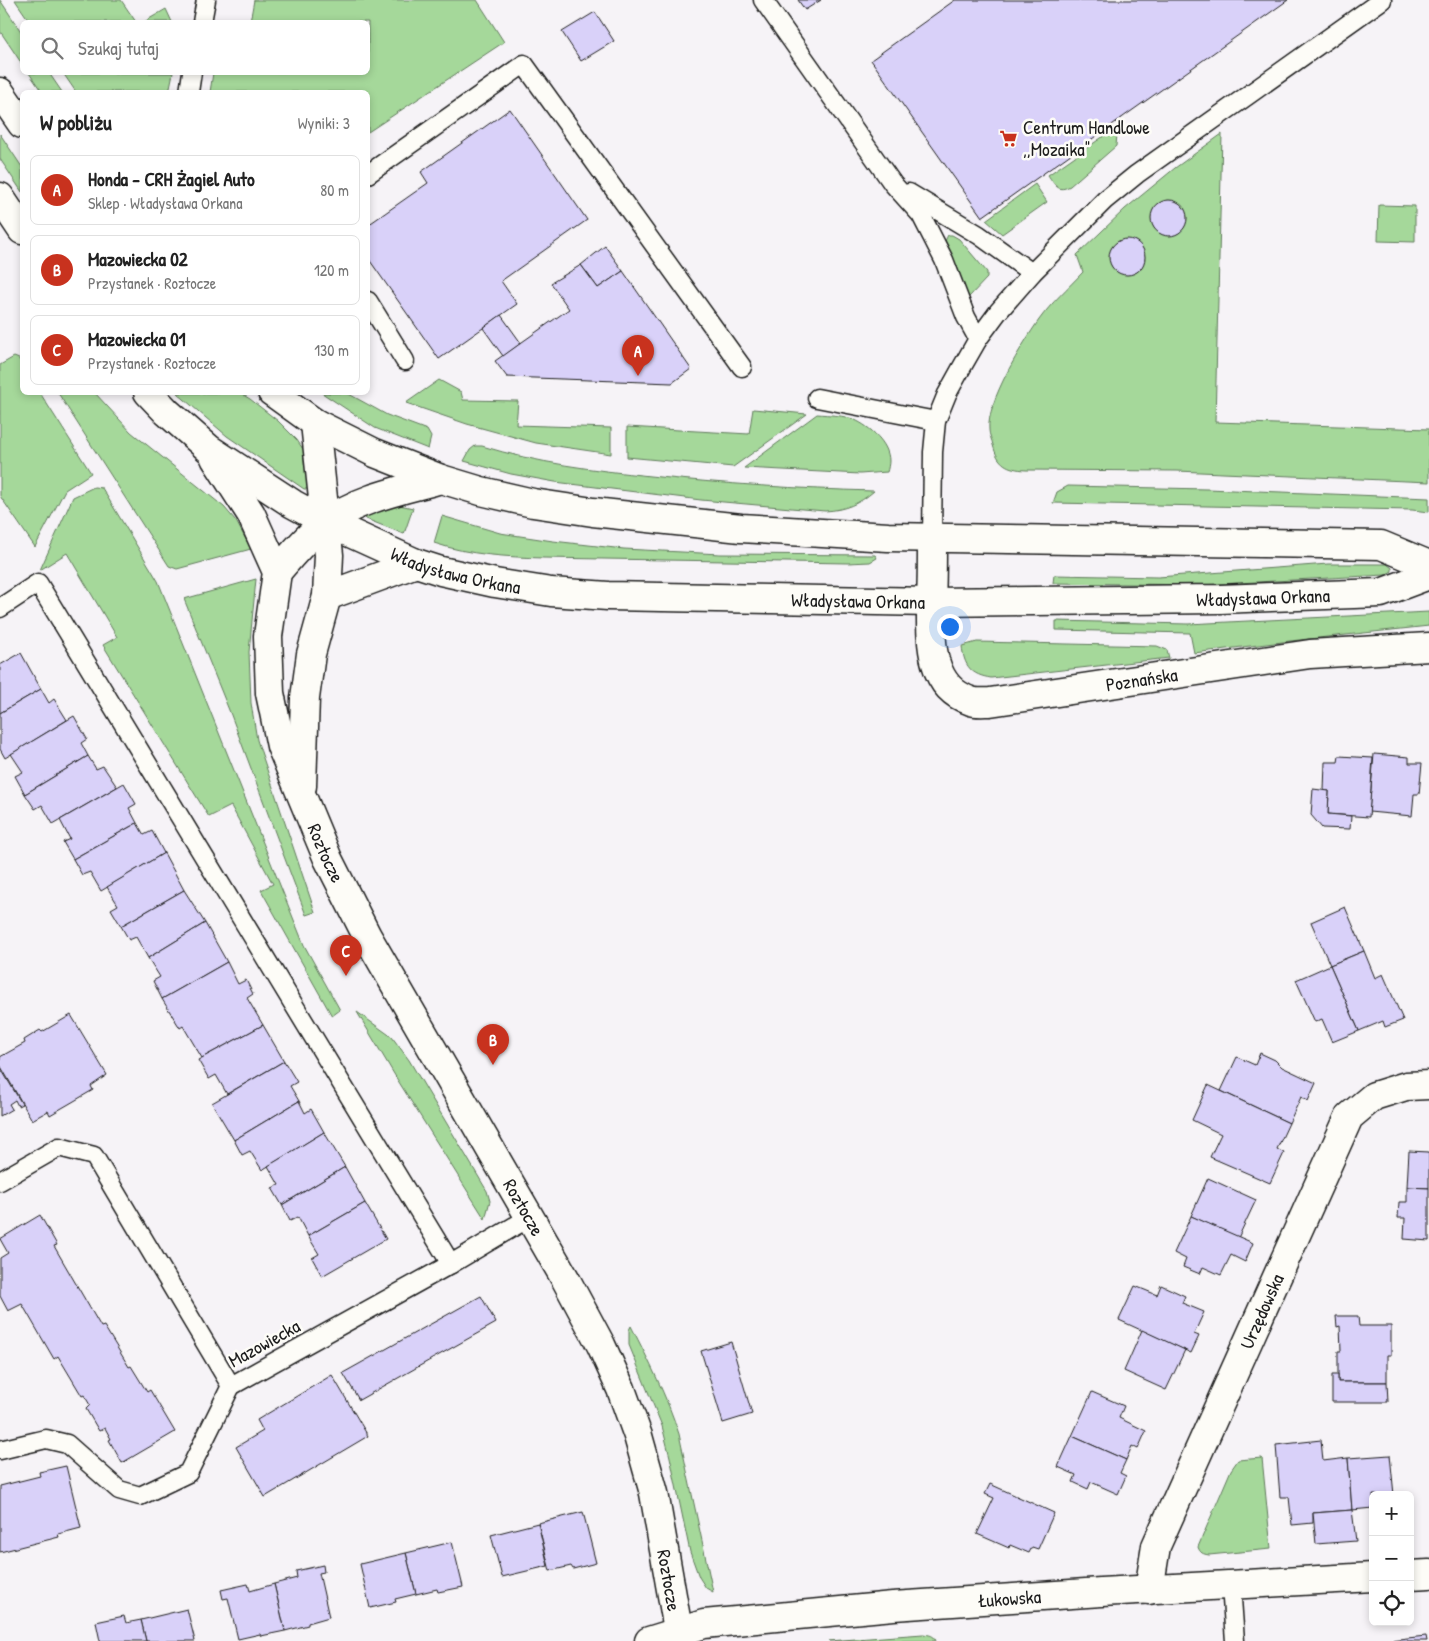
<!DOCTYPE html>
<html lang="pl">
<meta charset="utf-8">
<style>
:root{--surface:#fff;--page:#f6f6f6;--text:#222;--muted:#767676;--line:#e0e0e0;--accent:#c8321e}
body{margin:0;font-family:"Patrick Hand",sans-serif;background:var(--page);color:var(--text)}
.controls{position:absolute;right:15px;bottom:15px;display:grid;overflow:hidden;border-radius:8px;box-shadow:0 2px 8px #0003}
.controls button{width:45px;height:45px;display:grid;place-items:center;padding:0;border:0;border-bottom:1px solid var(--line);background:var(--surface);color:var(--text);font:25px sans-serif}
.you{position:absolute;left:949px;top:626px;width:18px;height:18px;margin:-12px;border:4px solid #fff;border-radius:50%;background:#1a73e8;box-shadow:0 0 0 8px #1a73e833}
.badge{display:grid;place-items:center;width:32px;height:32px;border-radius:50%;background:var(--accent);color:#fff;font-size:16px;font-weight:700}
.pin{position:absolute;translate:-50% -41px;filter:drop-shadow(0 1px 2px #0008)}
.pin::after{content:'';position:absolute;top:26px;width:18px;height:15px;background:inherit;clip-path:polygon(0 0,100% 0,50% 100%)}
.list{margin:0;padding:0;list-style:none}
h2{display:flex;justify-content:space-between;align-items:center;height:65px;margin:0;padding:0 20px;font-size:21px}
h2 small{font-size:16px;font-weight:400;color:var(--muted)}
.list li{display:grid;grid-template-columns:32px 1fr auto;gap:15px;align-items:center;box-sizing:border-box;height:70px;margin:0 10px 10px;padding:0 10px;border:1px solid var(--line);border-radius:8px}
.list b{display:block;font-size:19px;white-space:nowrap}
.list p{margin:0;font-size:16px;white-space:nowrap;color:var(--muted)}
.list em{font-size:16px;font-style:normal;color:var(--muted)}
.icon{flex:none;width:28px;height:28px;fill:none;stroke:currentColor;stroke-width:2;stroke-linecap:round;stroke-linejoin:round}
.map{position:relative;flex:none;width:1429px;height:1641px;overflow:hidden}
.search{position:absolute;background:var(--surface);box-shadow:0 2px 8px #0003;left:20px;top:20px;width:350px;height:55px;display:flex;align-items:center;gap:12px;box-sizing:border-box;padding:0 18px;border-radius:8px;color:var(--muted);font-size:19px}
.panel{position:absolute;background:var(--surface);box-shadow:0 2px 8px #0003;left:20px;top:90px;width:350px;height:305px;border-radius:8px}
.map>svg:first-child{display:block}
</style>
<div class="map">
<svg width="1429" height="1641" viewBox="0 0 1429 1641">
<rect width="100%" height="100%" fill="#f6f3f7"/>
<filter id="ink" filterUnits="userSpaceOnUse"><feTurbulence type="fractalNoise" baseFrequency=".02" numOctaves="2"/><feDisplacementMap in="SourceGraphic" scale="10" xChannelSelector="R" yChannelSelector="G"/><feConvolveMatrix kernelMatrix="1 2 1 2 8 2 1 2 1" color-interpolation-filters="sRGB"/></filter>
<g filter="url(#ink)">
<g fill="#a5d89a" stroke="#607a5b">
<path d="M0,0L22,33V64L0,31Z"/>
<path d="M15,0H121L136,22H30Z"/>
<path d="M254,0H477L504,42L368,132V92H210L213,73L368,72V22H250Z"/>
<path d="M166,9L172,22H144Z"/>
<path d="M29,73H49L62,92H42Z"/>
<path d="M63,73H173L169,92H76Z"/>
<path d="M1114,129L1117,134L1116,146L1070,186C1058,193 1055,185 1048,175Z"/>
<path d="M0,134L22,167V192L0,159Z"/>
<path d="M1222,134L1215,422L1429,429V482L1177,471L1026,470C1007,469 998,464 993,445C992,440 989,435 989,430C986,402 1023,343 1039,320C1051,303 1068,288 1083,272L1077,255L1125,209L1175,168Z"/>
<path d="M1035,184L1047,202L1002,234L986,220Z"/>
<path d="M1379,205L1415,206V242L1378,241Z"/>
<path d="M948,235H952L959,239L987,272V278L969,297L963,298L946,246L945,241Z"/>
<path d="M14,357L19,359L22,364V392L40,393L91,473L65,490L35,547L0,496V365Z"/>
<path d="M439,380L461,392L463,400L518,401L516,425L611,428V454L536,443L467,424L406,403Z"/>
<path d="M58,393H95L131,432L224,507L236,521L251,549L177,569L169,566Z"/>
<path d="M177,393H240L250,399L278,421L297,440L310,460L308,489H304L227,436Z"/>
<path d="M322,393H347L387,415L427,430L431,437L428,449L375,428Z"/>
<path d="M753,409L807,414L733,467L627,457V427L749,434Z"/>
<path d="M817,414C829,415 844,415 855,420C870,427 889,443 889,461C889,464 888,469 887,472L860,474L744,468Z"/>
<path d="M475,446H482C537,463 593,470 650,476C725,484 798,489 874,491C859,504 845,510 825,511L701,500L555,482L511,474L464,461L470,450Z"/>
<path d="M1068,486L1207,489L1429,498V512L1412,510L1053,503L1057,492Z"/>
<path d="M94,487L102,488L158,581L304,945L340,1010L332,1016L261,890L273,884L231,806L209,817L103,645L117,637L67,553L40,570L73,497Z"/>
<path d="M395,504L413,508L404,534L366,519L363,515Z"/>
<path d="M442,516L500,533L553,541L624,549L720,554L875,555L877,558L870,562L848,563L543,558C507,557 469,555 434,543Z"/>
<path d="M1328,564H1387L1392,568V571L1385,575L1201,585L1053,583L1054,575L1158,577Z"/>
<path d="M256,579L249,652L251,703L257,740L315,912L306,915L231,715L184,599Z"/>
<path d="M1429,612V626L1290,641L1194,653L1190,633L1056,630V621L1188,624Z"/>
<path d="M977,642L1157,646L1167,650L1169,658L991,678C971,675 964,666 962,646Z"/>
<path d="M357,1012L392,1037L409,1060L487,1191L490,1201L485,1219L397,1079Z"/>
<path d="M631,1326C649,1361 667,1397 679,1434L713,1592L706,1588L699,1577L690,1552L670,1457L662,1426L629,1345V1330Z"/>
<path d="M1262,1458L1271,1549L1209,1555C1203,1554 1200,1553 1198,1547L1231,1470L1238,1460Z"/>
<path d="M923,1634C930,1635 934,1635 936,1641H829Z"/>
</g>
<g fill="#d9d1f9" stroke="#1c1c1c">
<path d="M798,0H821L805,10Z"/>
<path d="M955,0H1288L982,217L871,60Z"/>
<path d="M595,12L614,41L581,61L562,32Z"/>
<path d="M510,109L587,220L501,281L517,304L439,359L368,258V225L428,183L421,172Z"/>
<circle cx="1169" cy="218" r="18"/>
<circle cx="1127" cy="257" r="18"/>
<path d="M605,246L623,271L598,288L581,265Z"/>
<path d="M581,265L598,288L623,271L691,369L672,383L507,377L495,361L569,309L551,283Z"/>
<path d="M501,315L521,343L503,356L483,328Z"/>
<path d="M21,653L41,689L0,713V665Z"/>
<path d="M41,689L49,703L54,699L67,720L5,758L0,749V713Z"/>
<path d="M74,716L87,739L81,743L88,756L25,794L15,776L23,772L11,754Z"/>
<path d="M1374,754L1409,757V763H1422L1419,794H1414L1412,816L1369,812Z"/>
<path d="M88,756L96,769L103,766L117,787L53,824L42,805L35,809L25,794Z"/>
<path d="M1339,756L1373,758L1369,817L1328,814L1329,791H1324L1325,762H1338Z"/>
<path d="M124,783L136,804L129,808L137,823L73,859L63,842L70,839L60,820Z"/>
<path d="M1313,789L1329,791L1328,814L1351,816L1350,829L1322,828L1311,815Z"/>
<path d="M137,823L144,835L152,831L164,853L101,891L90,872L82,875L73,859Z"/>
<path d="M164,853L184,890L121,926L111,909L118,905L107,887Z"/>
<path d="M184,890L205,923L148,958L136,937L129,940L121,926Z"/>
<path d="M1345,907L1364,951L1330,965L1311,922Z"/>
<path d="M205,923L227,962L162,999L153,981L160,977L148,958Z"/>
<path d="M1364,951L1375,978L1383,974L1403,1020L1385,1027L1383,1021L1359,1031L1330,965Z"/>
<path d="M227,962L238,984L246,980L253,994L247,998L263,1025L202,1058L183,1026L180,1028L162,999Z"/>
<path d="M1330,965L1359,1031L1332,1042L1322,1019L1315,1022L1296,980Z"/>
<path d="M71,1015L107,1075L91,1086L93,1090L50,1115L48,1111L32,1120L0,1065V1057L25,1043L24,1040L40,1030L42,1032Z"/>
<path d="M263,1025L284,1061L227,1094L216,1075L209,1079L198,1060Z"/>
<path d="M1260,1053L1275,1060L1282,1067L1316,1083L1308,1101L1301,1097L1289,1123L1221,1091L1237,1057L1255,1065Z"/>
<path d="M284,1061L297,1082L290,1086L299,1101L234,1140L212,1103Z"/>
<path d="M0,1067L22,1104L18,1106L15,1100L9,1104L12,1109L0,1116Z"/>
<path d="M1208,1085L1289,1123L1277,1149L1284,1153L1270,1183L1210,1157L1221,1134L1192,1120Z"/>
<path d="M299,1101L305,1113L311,1109L324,1132L262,1170L250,1151L242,1155L234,1140Z"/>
<path d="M324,1132L345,1167L282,1205L272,1188L279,1185L268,1166Z"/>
<path d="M1409,1151L1429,1152V1188L1407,1187Z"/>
<path d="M345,1167L365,1203L308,1236L298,1217L290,1221L282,1205Z"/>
<path d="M1208,1178L1256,1200L1238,1238L1191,1216Z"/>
<path d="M1407,1187L1429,1188V1241L1404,1239L1405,1218H1398L1399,1202H1407Z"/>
<path d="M365,1203L386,1239L322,1276L312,1258L319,1254L308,1236Z"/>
<path d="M40,1215L57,1245L54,1246L101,1327L104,1326L129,1367L131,1366L147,1392L150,1390L175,1432L122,1463L109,1440L111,1439L105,1428L99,1431L86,1409L90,1405L84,1395L82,1396L58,1356L54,1359L22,1304L8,1311L0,1296V1258L8,1253L0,1239Z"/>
<path d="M1191,1216L1253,1243L1245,1262L1231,1255L1221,1275L1203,1267L1200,1274L1183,1267L1186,1259L1174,1253Z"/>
<path d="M1161,1285L1185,1296L1182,1303L1204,1312L1194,1334L1199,1336L1191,1353L1119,1320L1135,1286L1157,1295Z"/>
<path d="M481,1296L496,1323L359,1400L343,1373Z"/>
<path d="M1336,1316H1358L1359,1326H1391V1355H1387V1382H1338V1351H1341L1340,1326L1337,1327Z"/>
<path d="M1142,1330L1185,1350L1166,1390L1124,1371Z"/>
<path d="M731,1342L752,1414L723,1423L701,1351Z"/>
<path d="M332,1375L368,1436L265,1497L236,1447L263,1431L257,1420Z"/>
<path d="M1332,1375H1338V1382H1387L1388,1402H1332Z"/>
<path d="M1092,1392L1124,1406L1119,1418L1146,1431L1138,1449L1132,1446L1126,1460L1072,1436Z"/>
<path d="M1072,1436L1126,1460L1120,1473L1126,1476L1118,1494L1091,1482L1088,1489L1073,1482L1076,1475L1058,1467Z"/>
<path d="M1321,1440L1323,1461L1348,1458L1352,1510L1313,1513V1523L1292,1525L1289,1497H1280L1276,1445Z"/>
<path d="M1390,1455L1394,1495H1373V1508L1352,1510L1348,1458Z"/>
<path d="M66,1466L81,1528L58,1534L59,1537L0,1552V1486L40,1476L39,1472Z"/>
<path d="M990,1484L1054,1513L1038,1549L1032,1547L1029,1553L1010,1545L1009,1548L977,1534L994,1498L985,1494Z"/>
<path d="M1352,1510L1356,1541L1316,1544L1313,1513Z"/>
<path d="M583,1512L596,1563L573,1569L571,1566L550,1571L538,1523Z"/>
<path d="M538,1523L548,1566L502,1577L491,1535Z"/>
<path d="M452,1542L463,1587L438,1592L437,1589L416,1594L406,1553Z"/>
<path d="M406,1553L416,1594L395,1599L396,1602L370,1608L360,1564Z"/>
<path d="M323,1565L324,1572L319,1573L329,1617L308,1623V1625L285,1631L274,1584L297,1578L296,1571Z"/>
<path d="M248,1584L250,1591L274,1584L285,1631L261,1636L260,1634L238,1639L228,1598L223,1599L221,1590Z"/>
<path d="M187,1609L195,1641H146L141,1620Z"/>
<path d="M124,1616L126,1623L141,1620L146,1641H100L96,1622Z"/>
<path d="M1426,1636L1427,1641H1380Z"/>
</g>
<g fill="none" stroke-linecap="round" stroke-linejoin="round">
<defs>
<g id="service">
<path d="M763,0L893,184L921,215L944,260L966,317L978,339"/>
<path d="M202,22L206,0"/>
<path d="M189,92L192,72"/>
<path d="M368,174L524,64L742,367"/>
<path d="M909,193L979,235L1032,273"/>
<path d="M368,301L405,361"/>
<path d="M817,398L936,421"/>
<path d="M932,539L933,452L936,421L947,394L962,367L978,339L998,312L1032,273L1105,200L1137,174L1382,0"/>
<path d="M0,608L38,583L451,1264"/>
<path d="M0,1181L59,1147L94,1156L231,1386"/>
<path d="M231,1386L451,1264L530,1217"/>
<path d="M0,1450L46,1439L67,1444L119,1490L140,1496L188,1473L231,1386"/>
<path d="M1231,1585L1235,1641"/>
</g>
<g id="minor">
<path id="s1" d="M932,539C932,560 932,581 931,601C931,638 928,687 971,701C976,703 984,702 990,702L1310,654L1429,647"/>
<path d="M1410,1575L1429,1574"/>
<path id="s2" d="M1149,1590L1156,1546L1349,1117L1374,1096L1406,1086L1429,1085"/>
<path id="s3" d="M649,1641L704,1624L893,1606L1101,1592L1373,1577"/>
</g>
<g id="tertiary">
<path d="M0,92L22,124"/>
<path d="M0,197L22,230"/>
<path id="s4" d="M148,392L167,412L209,449L293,504L326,522L416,563L441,571L495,583L551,592L608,596L931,602L1220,599L1381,593L1429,575"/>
<path d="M272,392L315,423L375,453L441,479L481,491L533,503L593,512L741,528L888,537L1381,545L1429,565"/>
<path id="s5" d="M215,458L251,514L277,572L268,636L270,693L281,746L328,859L367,936L566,1280L601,1345L621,1389L638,1436L654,1493L680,1641"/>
<path d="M277,572C292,555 307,536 326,522C359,498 402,490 441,479"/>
<path d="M327,596L416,563"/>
<path d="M302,786L305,698L311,654L327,596L329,555L315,423"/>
</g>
</defs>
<use href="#service" stroke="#1c1c1c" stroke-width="21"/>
<use href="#minor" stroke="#1c1c1c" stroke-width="31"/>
<use href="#tertiary" stroke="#1c1c1c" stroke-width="31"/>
<use href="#service" stroke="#fdfcf7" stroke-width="18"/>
<use href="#minor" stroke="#fdfcf7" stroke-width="28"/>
<use href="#tertiary" stroke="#fdfcf7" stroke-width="28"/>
</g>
</g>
<defs>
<symbol id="supermarket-bare" viewBox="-9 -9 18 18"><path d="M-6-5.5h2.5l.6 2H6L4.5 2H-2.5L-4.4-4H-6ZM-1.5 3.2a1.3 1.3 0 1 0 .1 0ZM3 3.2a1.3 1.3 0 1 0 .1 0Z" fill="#c8321e" stroke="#fdfcf7" stroke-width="2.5" paint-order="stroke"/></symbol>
</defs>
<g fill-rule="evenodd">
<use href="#supermarket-bare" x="996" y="126" width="25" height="25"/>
</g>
<g text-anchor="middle" stroke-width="5" stroke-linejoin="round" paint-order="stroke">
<g font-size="19" fill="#1c1c1c" stroke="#fdfcf7" text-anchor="start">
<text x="1023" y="134">Centrum Handlowe<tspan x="1023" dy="22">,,Mozaika"</tspan></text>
</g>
<g font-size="19" fill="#1c1c1c" stroke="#fdfcf7">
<text dy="7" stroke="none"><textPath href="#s4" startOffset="361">Władysława Orkana</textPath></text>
<text dy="7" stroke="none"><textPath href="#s4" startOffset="1171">Władysława Orkana</textPath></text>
<text dy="7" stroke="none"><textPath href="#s4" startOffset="766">Władysława Orkana</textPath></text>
<text dy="7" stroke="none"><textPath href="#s1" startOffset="351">Poznańska</textPath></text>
<text dy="7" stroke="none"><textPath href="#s5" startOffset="422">Roztocze</textPath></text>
<text dy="7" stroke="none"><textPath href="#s5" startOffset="828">Roztocze</textPath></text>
<text dy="7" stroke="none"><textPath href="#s2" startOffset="302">Urzędowska</textPath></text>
<text transform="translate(264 1343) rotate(-29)" y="7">Mazowiecka</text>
<text dy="7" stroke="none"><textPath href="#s5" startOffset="1232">Roztocze</textPath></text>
<text dy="7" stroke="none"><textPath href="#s3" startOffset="364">Łukowska</textPath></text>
</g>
</g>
</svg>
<div class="controls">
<button>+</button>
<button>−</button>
<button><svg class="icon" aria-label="locate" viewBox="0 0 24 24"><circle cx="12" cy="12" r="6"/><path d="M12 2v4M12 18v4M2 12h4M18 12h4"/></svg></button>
</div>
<div class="you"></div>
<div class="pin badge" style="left:638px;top:376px">A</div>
<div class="pin badge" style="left:493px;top:1065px">B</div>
<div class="pin badge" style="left:346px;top:976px">C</div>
<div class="search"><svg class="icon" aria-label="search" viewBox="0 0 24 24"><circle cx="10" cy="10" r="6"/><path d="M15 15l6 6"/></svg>Szukaj tutaj</div>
<section class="panel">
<h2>W pobliżu<small>Wyniki: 3</small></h2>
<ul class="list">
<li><span class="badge">A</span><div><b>Honda - CRH Żagiel Auto</b><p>Sklep · Władysława Orkana</p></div><em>80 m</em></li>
<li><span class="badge">B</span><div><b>Mazowiecka 02</b><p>Przystanek · Roztocze</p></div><em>120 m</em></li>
<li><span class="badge">C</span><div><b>Mazowiecka 01</b><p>Przystanek · Roztocze</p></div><em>130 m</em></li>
</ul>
</section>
</div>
